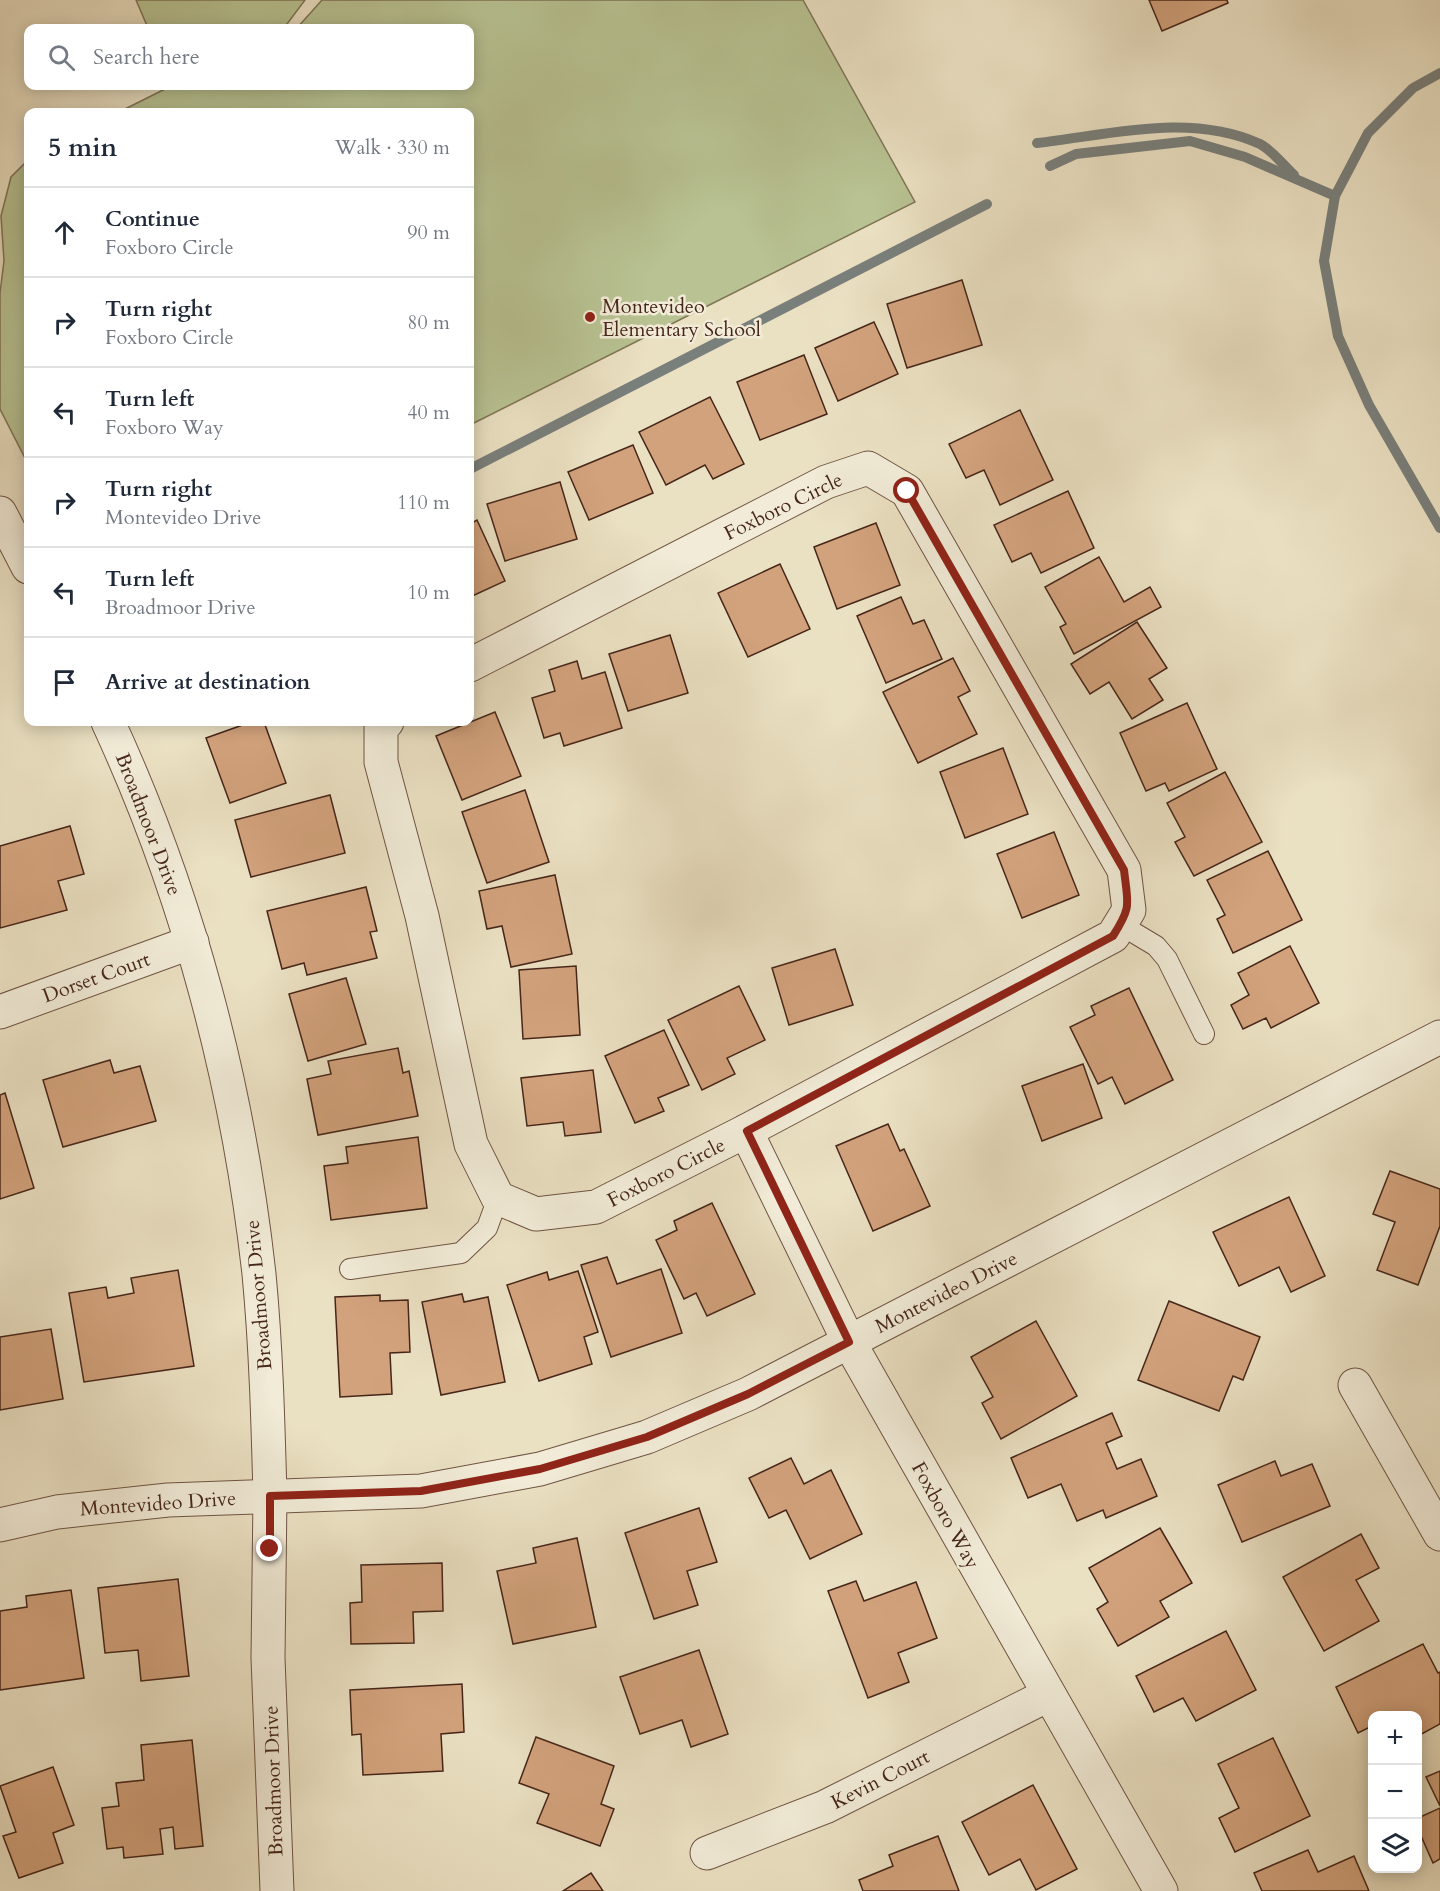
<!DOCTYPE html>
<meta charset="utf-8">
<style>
:root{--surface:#fff;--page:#f6f6f7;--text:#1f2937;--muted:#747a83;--line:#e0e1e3}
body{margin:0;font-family:Cardo,serif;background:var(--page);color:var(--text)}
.controls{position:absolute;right:18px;bottom:18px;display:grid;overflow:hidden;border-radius:12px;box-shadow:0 3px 15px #0003}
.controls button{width:54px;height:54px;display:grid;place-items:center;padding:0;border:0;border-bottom:2px solid var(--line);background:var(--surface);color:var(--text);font:30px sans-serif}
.stop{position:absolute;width:18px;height:18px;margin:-14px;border:4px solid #8f2418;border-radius:50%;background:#fff}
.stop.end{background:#8f2418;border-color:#fff;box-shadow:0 2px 6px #0008}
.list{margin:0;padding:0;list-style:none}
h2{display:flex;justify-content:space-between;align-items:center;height:78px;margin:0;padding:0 24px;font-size:26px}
h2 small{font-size:20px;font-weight:400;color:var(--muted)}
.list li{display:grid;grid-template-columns:39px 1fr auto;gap:18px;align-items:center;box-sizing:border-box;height:90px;padding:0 24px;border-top:2px solid var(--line)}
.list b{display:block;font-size:22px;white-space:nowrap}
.list p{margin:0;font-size:20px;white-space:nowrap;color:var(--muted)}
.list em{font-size:20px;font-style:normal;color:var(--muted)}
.icon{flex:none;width:33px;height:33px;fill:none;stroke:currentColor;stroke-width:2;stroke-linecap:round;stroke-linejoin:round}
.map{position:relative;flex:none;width:1440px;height:1891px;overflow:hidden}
.search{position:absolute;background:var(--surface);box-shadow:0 3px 15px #0003;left:24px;top:24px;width:450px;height:66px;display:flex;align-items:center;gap:15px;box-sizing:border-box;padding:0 21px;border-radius:12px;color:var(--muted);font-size:22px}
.panel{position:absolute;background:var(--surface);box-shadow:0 3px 15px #0003;left:24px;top:108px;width:450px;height:618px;border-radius:12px}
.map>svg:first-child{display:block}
</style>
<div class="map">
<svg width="1440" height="1891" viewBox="0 0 1440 1891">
<rect width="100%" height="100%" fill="#eae0c2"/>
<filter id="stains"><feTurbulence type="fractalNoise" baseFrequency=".00333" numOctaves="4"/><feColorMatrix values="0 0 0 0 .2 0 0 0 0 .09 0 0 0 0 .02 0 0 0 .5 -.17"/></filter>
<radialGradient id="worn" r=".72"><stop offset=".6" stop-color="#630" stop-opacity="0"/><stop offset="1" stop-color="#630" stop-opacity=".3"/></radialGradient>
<g fill="#b8c292" stroke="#7f7456" stroke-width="1.5">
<path d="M136,0H305L284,28H148Z"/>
<path d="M322,0H803L915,202L470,425V112H119L171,86H470V28H297Z"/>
<path d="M28,160V464L0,409V293L4,261L1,216L11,177Z"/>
</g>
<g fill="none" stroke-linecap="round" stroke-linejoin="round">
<g stroke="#797f7b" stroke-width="10">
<path d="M1440,73L1413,88L1368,133L1335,196L1324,261L1338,336L1369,405L1440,528"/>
<path d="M1037,143C1109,135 1190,112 1260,144C1272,150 1284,166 1294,175"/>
<path d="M1050,166L1076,154L1190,141L1245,157L1335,196"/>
<path d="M470,469L987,204"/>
</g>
</g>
<g fill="#d2a27c" stroke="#462619" stroke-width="1.5">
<path d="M1149,0H1227L1228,3L1162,31Z"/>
<path d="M962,280L982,345L907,368L887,304Z"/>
<path d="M874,322L898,374L838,401L815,348Z"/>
<path d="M804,355L827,414L760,440L737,382Z"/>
<path d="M710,397L744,464L713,479L705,465L666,485L639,432Z"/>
<path d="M1020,410L1053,480L1000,505L984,470L966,478L949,444Z"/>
<path d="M633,445L653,493L589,520L568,472Z"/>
<path d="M560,482L577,539L505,561L487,504Z"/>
<path d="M1068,491L1094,548L1041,573L1031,553L1012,562L994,525Z"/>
<path d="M477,520L505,581L470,597V524Z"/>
<path d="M876,523L900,585L837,609L814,547Z"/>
<path d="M1099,557L1124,602L1150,587L1161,607L1074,654L1060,627L1066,624L1045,587Z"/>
<path d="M780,564L810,629L748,657L718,593Z"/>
<path d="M901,597L913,624L924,620L942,659L886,683L857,616Z"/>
<path d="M1137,622L1167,668L1149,679L1163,700L1132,719L1109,682L1090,694L1071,664Z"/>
<path d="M670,635L688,693L628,711L609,654Z"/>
<path d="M953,658L970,691L958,697L977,734L918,763L883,692Z"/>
<path d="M577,661L582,679L605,672L622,728L564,746L560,733L544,738L532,698L555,691L549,670Z"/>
<path d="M1187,703L1217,769L1169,791L1165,783L1146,791L1120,733Z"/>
<path d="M495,712L521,776L462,800L436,736Z"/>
<path d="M251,722H264L286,783L230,803L206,738Z"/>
<path d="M1003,748L1028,814L965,838L940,772Z"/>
<path d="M1225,772L1262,842L1194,876L1175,842L1185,837L1167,803Z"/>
<path d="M525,790L549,862L487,883L462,812Z"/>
<path d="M330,795L345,853L251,877L235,820Z"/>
<path d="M70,826L84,874L58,881L67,910L0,928V846Z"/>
<path d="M1054,832L1079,895L1022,918L997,854Z"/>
<path d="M1268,851L1302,920L1233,953L1217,919L1225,915L1207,880Z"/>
<path d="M555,875L572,954L511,967L502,926L487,929L479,891Z"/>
<path d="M366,887L377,931L370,932L377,958L307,975L304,963L282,969L267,911Z"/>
<path d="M1290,946L1319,1003L1271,1028L1266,1018L1243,1029L1231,1005L1249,995L1238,973Z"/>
<path d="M835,949L853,1005L789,1025L772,968Z"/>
<path d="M576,966L580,1035L523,1039L519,970Z"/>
<path d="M346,978L366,1044L308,1061L289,994Z"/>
<path d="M739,986L765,1040L727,1058L735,1074L702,1090L668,1020Z"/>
<path d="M1129,988L1173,1080L1125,1104L1112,1077L1098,1084L1070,1027L1095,1015L1091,1006Z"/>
<path d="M664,1030L689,1085L658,1098L664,1111L635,1123L605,1056Z"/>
<path d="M398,1048L403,1073L409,1071L418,1116L318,1135L307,1079L331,1074L328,1061Z"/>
<path d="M110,1060L114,1073L140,1066L156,1121L63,1147L43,1080Z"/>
<path d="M1083,1064L1102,1118L1042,1141L1022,1086Z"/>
<path d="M593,1070L601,1132L565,1136L563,1122L527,1126L521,1078Z"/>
<path d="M5,1093L34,1188L0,1199V1095Z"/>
<path d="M888,1124L900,1151L904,1149L930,1206L873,1231L836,1146Z"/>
<path d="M418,1137L427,1208L331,1220L324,1166L348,1163L346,1147Z"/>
<path d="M1390,1171L1440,1189V1226L1418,1285L1377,1270L1395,1222L1373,1214Z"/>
<path d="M1289,1197L1325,1276L1291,1292L1279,1267L1239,1286L1213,1232Z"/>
<path d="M712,1203L755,1294L707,1316L696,1293L684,1299L656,1240L677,1230L674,1221Z"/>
<path d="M607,1257L617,1284L661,1269L682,1333L611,1357L581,1265Z"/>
<path d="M178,1270L194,1366L84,1382L69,1293L106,1287L108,1298L134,1293L131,1278Z"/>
<path d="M578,1271L598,1332L584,1337L592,1364L539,1381L507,1285L547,1272L549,1280Z"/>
<path d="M462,1294L464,1302L488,1297L505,1382L441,1395L422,1302Z"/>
<path d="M380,1295V1301L408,1300L410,1352L390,1353L392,1394L340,1397L335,1297Z"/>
<path d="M1169,1301L1260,1337L1243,1380L1233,1376L1219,1411L1138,1380Z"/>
<path d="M1036,1321L1077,1396L1001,1439L982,1403L993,1397L971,1357Z"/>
<path d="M51,1329L63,1399L0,1410V1337Z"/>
<path d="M1112,1413L1122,1436L1106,1443L1117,1469L1141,1459L1157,1496L1106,1518L1103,1510L1077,1521L1061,1484L1028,1498L1011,1458Z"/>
<path d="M791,1458L804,1484L831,1470L862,1534L810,1559L786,1510L769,1518L749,1478Z"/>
<path d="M1275,1461L1281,1476L1312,1464L1330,1506L1242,1542L1218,1485Z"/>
<path d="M699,1508L717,1562L687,1571L698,1605L654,1619L625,1533Z"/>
<path d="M1160,1528L1192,1583L1160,1601L1169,1617L1118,1646L1097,1609L1108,1602L1089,1568Z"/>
<path d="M1361,1534L1379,1568L1356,1580L1379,1621L1324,1651L1283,1577Z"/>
<path d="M577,1538L596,1627L513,1644L497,1571L536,1563L533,1548Z"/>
<path d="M442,1563L443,1611L413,1612L414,1643L351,1644L350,1603L362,1602L361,1565Z"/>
<path d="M178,1579L189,1676L141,1681L138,1650L105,1653L98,1588Z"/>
<path d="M856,1581L864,1601L916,1582L937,1638L898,1653L909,1682L868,1698L828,1591Z"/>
<path d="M71,1590L84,1678L0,1690V1611L27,1607L26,1596Z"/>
<path d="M1226,1631L1256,1690L1196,1721L1183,1698L1154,1712L1136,1676Z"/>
<path d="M1423,1644L1438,1673L1440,1672V1724L1418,1736V1716H1372V1726L1358,1733L1336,1687Z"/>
<path d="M699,1650L728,1734L691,1747L682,1720L640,1734L620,1677Z"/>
<path d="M462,1684L464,1732L441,1734L443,1771L363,1775L361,1734L352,1735L350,1690Z"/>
<path d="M536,1737L614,1766L601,1804L614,1809L600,1846L537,1823L549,1794L519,1783Z"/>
<path d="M1273,1738L1310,1816L1235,1852L1219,1818L1239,1808L1218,1764Z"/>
<path d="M192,1740L203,1846L175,1849L173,1827L160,1829L163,1854L124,1858L123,1847L107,1849L102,1808L119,1806L116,1783L144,1780L141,1745Z"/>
<path d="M53,1767L74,1825L53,1833L63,1863L19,1878L3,1836L16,1832L0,1786Z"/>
<path d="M1440,1771V1806L1426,1777Z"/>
<path d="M1033,1785L1077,1869L1036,1890L1020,1859L989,1875L962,1822Z"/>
<path d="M1440,1808V1859L1433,1863L1418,1829V1818Z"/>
<path d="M938,1836L959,1891H863L859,1880L893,1866L889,1855Z"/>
<path d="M1308,1850L1318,1872L1354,1856L1369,1891H1262L1254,1873Z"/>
<path d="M591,1873L603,1891H563Z"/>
</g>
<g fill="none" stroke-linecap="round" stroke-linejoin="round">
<defs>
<g id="service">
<path d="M1121,925L1156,946L1167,959L1204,1034"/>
<path d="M350,1269L461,1253L487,1228L498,1198"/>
</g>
<g id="minor">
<path d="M0,513L28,567"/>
<path d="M108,722C188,895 238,1084 259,1274C266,1347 268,1422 270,1496"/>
<path d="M387,722L381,728V762L422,916L471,1144L498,1198L536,1214L596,1207L746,1131L1113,936L1129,910L1124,870L907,491L868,468L826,482L470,665"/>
<path d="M0,1012L192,942"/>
<path d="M746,1131L849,1342L1161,1891"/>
<path d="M1355,1385L1440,1534"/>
<path d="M707,1853L825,1807L1048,1695"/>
</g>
<g id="tertiary">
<path d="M270,1496L268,1658L277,1891"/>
<path d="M0,1525L57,1512L168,1500L421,1491L540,1469L647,1437L748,1394L1440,1037"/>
</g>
</defs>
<use href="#service" stroke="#6f5443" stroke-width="22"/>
<use href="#minor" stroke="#6f5443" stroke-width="35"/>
<use href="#tertiary" stroke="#6f5443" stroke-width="35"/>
<use href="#service" stroke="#f1ebd7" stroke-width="20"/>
<use href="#minor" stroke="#f1ebd7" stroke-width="33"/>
<use href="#tertiary" stroke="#f1ebd7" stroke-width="33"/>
</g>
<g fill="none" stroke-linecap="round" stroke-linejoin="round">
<path stroke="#8f2418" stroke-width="8" d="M270,1549V1496L421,1491L540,1469L647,1437L748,1394L849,1342L747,1131L1113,936C1132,906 1128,905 1124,870L907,491"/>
</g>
<circle fill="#8f2418" stroke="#f1ebd7" stroke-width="2" cx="590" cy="317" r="6"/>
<g text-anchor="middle" stroke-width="5" stroke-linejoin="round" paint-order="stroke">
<g font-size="20" fill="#462619" stroke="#f1ebd7" text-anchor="start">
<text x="602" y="313">Montevideo<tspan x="602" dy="23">Elementary School</tspan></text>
</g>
<g font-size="20" fill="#462619" stroke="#f1ebd7">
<text transform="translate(783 506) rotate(-26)" y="7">Foxboro Circle</text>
<text transform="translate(149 824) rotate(69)" y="7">Broadmoor Drive</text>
<text transform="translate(96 977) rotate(-20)" y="7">Dorset Court</text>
<text transform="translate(666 1172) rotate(-27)" y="7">Foxboro Circle</text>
<text transform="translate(946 1292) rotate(-27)" y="7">Montevideo Drive</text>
<text transform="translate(258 1295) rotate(-95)" y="7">Broadmoor Drive</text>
<text transform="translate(158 1503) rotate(-4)" y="7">Montevideo Drive</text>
<text transform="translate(946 1515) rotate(61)" y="7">Foxboro Way</text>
<text transform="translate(880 1779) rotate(-27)" y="7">Kevin Court</text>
<text transform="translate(273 1781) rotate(-92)" y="7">Broadmoor Drive</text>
</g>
</g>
<rect width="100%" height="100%" filter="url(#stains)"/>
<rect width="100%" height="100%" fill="url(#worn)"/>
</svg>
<div class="controls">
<button>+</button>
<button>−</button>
<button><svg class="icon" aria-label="layers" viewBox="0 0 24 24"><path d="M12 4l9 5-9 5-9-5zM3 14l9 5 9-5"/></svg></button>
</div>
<div class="stop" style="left:907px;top:491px"></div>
<div class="stop end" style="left:270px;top:1549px"></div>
<div class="search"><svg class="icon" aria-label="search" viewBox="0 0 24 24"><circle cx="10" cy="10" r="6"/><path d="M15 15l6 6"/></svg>Search here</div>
<section class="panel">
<h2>5 min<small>Walk · 330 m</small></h2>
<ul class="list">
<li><svg class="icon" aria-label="ahead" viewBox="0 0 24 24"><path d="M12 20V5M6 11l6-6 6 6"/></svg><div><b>Continue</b><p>Foxboro Circle</p></div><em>90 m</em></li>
<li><svg class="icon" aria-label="right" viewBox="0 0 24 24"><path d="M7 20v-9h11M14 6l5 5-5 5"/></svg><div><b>Turn right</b><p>Foxboro Circle</p></div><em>80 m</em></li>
<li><svg class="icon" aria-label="left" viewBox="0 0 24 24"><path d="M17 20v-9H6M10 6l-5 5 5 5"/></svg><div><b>Turn left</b><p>Foxboro Way</p></div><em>40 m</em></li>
<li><svg class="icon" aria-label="right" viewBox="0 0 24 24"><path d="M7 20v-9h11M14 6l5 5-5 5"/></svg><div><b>Turn right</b><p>Montevideo Drive</p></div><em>110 m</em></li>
<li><svg class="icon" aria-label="left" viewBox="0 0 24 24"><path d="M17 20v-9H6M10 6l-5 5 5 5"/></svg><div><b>Turn left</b><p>Broadmoor Drive</p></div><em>10 m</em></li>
<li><svg class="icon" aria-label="arrive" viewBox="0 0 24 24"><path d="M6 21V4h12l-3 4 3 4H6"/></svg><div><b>Arrive at destination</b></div></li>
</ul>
</section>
</div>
